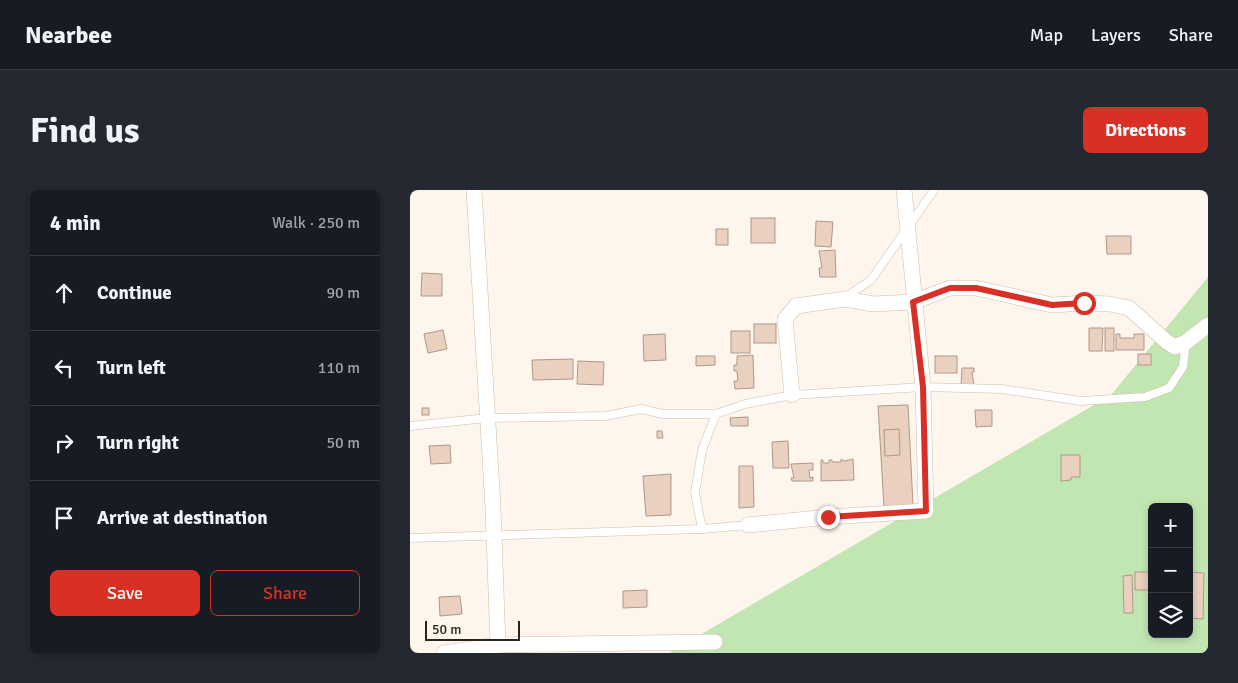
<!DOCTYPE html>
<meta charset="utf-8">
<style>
:root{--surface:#171b24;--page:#242831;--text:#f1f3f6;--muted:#9ea1a6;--line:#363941;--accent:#d93025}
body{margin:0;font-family:Signika,sans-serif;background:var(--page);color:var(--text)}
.controls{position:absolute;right:15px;bottom:15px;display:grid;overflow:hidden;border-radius:8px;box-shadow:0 2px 8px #0003}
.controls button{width:45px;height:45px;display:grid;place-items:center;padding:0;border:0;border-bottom:1px solid var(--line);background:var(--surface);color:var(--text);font:25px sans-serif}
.scale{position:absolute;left:15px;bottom:12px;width:95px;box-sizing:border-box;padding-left:5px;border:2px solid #2c241c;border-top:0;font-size:14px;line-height:18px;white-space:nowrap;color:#2c241c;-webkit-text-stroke:4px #fef5ed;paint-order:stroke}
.stop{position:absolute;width:15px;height:15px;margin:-11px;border:4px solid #d93025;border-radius:50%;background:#fff}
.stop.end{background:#d93025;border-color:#fff;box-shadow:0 1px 5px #0008}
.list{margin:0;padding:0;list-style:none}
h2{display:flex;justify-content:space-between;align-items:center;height:65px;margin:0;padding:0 20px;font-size:21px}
h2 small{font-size:16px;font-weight:400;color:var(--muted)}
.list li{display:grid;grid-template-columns:32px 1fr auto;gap:15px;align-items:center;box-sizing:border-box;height:75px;padding:0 20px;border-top:1px solid var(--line)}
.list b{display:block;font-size:19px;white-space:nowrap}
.list em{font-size:16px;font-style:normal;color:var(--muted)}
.actions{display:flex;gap:10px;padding:15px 20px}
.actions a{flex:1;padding:11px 0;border:1px solid var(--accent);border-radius:8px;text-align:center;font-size:18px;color:var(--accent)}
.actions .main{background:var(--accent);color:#fff}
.icon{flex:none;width:28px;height:28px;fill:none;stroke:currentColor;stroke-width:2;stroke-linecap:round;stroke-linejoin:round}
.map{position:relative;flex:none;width:798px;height:463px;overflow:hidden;border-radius:8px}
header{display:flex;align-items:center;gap:30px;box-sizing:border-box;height:70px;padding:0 25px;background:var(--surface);border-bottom:1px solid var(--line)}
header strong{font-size:24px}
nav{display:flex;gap:28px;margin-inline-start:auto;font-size:18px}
.intro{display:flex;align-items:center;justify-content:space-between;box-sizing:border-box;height:120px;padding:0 30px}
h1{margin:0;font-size:35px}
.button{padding:12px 22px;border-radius:8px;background:var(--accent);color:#fff;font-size:18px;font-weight:700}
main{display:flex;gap:30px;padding:0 30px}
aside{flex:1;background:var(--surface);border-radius:8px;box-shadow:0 2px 8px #0003}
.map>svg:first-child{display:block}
</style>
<header>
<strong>Nearbee</strong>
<nav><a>Map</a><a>Layers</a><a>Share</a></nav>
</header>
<div class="intro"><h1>Find us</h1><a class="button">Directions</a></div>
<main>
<aside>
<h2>4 min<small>Walk · 250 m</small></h2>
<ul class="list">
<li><svg class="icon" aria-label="ahead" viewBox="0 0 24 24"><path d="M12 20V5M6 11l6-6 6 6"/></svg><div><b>Continue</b></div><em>90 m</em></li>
<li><svg class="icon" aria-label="left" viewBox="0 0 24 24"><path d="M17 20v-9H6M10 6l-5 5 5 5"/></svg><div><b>Turn left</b></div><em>110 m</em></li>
<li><svg class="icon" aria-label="right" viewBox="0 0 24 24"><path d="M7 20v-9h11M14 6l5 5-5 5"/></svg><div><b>Turn right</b></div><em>50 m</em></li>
<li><svg class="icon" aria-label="arrive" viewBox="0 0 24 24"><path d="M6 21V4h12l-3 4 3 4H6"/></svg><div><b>Arrive at destination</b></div></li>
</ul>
<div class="actions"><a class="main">Save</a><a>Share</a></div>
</aside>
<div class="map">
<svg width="798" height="463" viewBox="0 0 798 463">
<rect width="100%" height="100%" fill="#fef5ed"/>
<path fill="#c2e6b1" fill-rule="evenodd" d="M798,87V463H259L701,205ZM742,317H779V444H742Z"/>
<g fill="#e9d0bf" stroke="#b09889">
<rect x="341" y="28" width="24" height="25"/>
<path d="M406,31L423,32L421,57L405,56Z"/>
<rect x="306" y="39" width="12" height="16"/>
<path d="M696,46H721V64H697Z"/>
<path d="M425,60L426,87H410L409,78H412L409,61Z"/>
<path d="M12,83L32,84V106H11Z"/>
<rect x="344" y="134" width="22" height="19"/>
<path d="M679,138H693L692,161H679Z"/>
<rect x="695" y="138" width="9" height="23"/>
<path d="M33,140L37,159L18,163L14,144Z"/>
<rect x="321" y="141" width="19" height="22"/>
<path d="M255,144L256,170L234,171L233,145Z"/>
<path d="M706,144H710V148H724V144H734V160H706Z"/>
<rect x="728" y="164" width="13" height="11"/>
<path d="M343,165L344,198L325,199L324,191H328L327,181H324V175H327V166Z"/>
<path d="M286,166H305V175L286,176Z"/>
<rect x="525" y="166" width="22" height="17"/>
<path d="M163,169V189L123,190L122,170Z"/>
<path d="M168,171L194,172L193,195L167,194Z"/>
<path d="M552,178H564V182H562L564,195H551Z"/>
<path d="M498,215L503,315L474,317L468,216Z"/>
<rect x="12" y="218" width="7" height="7"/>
<path d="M565,220H582V236L566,237Z"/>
<path d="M338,227V236H321L320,228Z"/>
<path d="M489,239L490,265L475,266L474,240Z"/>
<path d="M247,241H252L253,248H247Z"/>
<path d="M378,251L379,278H363L362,252Z"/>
<path d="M40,255L41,273L21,274L19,256Z"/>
<path d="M651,265H670V287H661V290L651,291Z"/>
<path d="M431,269L434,271L443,269L444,290L411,291V270H413V273H419V270H422V272H431Z"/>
<path d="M403,273V280H399L400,288L403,287V291H382L381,288H384L381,274Z"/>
<path d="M329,276H343L344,317L329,318Z"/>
<path d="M261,284V325L236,326L233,286Z"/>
<rect x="725" y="382" width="16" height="18"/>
<path d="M779,382L794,383L793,429L779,428Z"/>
<path d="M722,385L723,423H714L713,386Z"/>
<path d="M237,400V417L213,418V401Z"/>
<path d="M50,406L52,424L30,426L29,407Z"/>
</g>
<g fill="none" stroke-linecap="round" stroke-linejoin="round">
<defs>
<g id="service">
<path d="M436,107L461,90L524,0"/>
<path d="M0,236L77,228L195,226L231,219L253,224H306L335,214L382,205L513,197L592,199L671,211L735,207L759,198L773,177L776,152"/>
<path d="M292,339L285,303L292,260L306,224"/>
<path d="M0,348L292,339L338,335"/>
</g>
<g id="minor">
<path d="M382,205L375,129L386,116L435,109L463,114L503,112L540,98H566L642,115L675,113L700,114L719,118L757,152L765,157L776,152L798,135"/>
<path d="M338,335L418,327L516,321L513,197L494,0"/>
<path d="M88,455L305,452"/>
<path d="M34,463L88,455L83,318L64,0"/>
</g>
</defs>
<use href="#service" stroke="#d1bda8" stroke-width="9"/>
<use href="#minor" stroke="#d1bda8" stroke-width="16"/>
<use href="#service" stroke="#fff" stroke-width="8"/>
<use href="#minor" stroke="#fff" stroke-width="15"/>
</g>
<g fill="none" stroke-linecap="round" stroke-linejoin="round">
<path stroke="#d93025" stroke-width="6" d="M418,327L516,321L513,197L503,112L540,98H566L642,115L674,113"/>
</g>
</svg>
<div class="controls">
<button>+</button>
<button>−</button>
<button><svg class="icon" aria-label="layers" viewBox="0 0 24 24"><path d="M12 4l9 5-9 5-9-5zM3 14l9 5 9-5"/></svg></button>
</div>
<div class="scale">50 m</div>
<div class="stop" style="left:674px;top:113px"></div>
<div class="stop end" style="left:418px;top:327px"></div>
</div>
</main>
